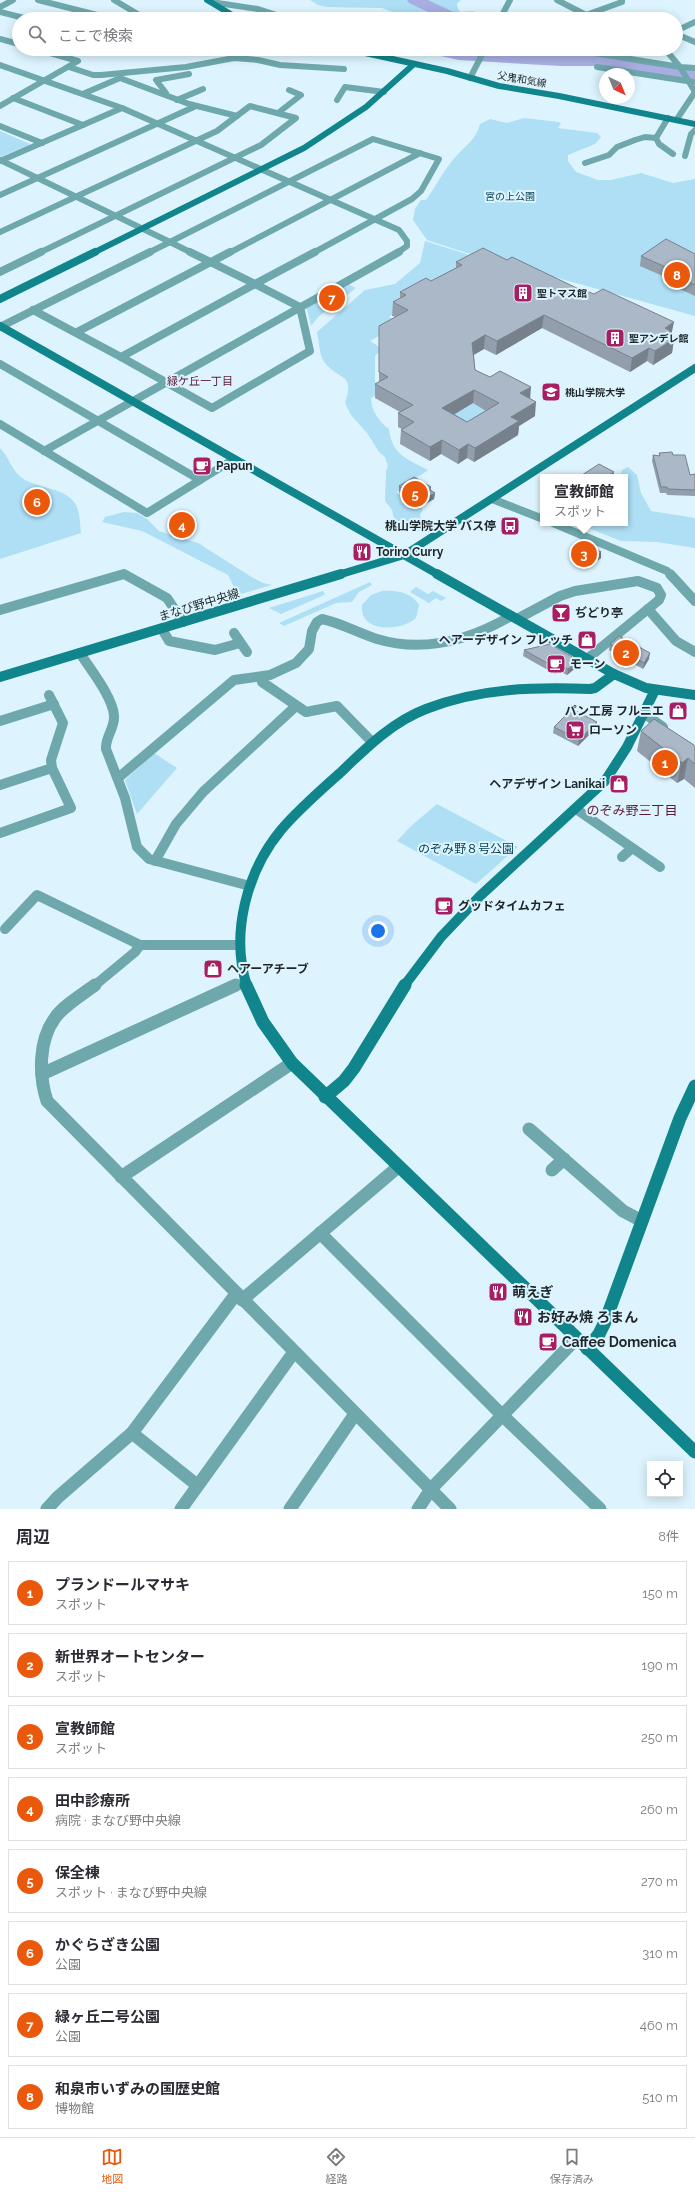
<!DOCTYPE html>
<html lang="ja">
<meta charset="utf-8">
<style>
:root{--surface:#fff;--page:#f7f7f7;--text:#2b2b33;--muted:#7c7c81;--line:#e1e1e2;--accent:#ea580c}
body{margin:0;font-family:Raleway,"Noto Sans JP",sans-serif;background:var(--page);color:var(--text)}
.controls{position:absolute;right:12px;bottom:12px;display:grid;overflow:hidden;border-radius:0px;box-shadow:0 2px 10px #0003}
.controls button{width:36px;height:36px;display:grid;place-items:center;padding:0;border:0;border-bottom:1px solid var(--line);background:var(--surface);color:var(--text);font:20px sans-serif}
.compass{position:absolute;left:599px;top:68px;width:36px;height:36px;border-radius:50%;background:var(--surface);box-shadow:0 2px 10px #0003;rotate:137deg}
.you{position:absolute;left:378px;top:931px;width:14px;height:14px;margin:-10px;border:3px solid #fff;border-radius:50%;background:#1a73e8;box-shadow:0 0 0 6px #1a73e833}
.badge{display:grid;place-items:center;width:26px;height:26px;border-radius:50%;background:var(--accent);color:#fff;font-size:13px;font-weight:700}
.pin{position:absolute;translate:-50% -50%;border:2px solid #fff;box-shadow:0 1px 4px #0006}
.popup{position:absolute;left:540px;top:474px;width:88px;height:52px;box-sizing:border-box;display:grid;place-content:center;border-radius:0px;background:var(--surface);filter:drop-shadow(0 1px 3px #0005);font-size:13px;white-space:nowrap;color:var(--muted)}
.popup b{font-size:15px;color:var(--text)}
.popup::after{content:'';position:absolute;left:50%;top:100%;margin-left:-8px;border:8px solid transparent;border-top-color:var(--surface)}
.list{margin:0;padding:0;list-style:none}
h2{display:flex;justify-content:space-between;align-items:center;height:52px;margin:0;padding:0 16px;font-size:17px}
h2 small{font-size:13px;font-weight:400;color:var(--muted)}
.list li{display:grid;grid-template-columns:26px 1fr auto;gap:12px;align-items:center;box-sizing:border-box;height:64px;margin:0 8px 8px;padding:0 8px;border:1px solid var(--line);border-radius:0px}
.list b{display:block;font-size:15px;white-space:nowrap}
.list p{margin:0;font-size:13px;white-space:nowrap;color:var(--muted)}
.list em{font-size:13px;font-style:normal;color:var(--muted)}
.icon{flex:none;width:22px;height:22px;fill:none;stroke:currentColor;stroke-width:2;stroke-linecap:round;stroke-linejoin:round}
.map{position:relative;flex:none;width:695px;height:1509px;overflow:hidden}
.search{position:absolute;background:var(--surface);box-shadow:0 2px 10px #0003;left:12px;right:12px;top:12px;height:44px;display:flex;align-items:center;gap:10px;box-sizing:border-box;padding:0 14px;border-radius:22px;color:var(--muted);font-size:15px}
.sheet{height:628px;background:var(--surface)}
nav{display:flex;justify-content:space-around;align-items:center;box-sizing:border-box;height:56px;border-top:1px solid var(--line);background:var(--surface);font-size:11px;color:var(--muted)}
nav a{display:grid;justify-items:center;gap:2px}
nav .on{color:var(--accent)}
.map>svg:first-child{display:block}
</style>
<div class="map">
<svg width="695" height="1509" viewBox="0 0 695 1509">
<rect width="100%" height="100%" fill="#ddf4fe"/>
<g fill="#aedff5">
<path d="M310,0H461L457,4L458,9L461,12L474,11L473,18L479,19H446L435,13L405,17L382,8L326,7L318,5Z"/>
<path d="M524,118L559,122L561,123L558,128L597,133L601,137L595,144L568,155V161L576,172L598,180H611L641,173L673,183L695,179V316L467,253L427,240L413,220L415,209L421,200H426C435,188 442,173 452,161C462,148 476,141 480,124L490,119L507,123Z"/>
<path d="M0,131L30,144L29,145L0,157Z"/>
<path d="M425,241L482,259L400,308L389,317L397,321L390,330L370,341L383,349L375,356V383L383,391L371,398C371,410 379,422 389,429C392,456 408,459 428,470L396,492L423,509L420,515L423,527L417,532L395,523L392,510L385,501L386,471L388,466L385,457L379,452L367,433L351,415L345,403C355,373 340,381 325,363C319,356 319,341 317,332L365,290L395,284L420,263Z"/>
<path d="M348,284L356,288L318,317L311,326L307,309L308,306Z"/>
<path d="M473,403L498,417L466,436L442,422Z"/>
<path d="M0,448C9,457 11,470 22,478C38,489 66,487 76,505C80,512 80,525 81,533L0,559Z"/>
<path d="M628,467L637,475L641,493L651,511L695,518V548L657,542L621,541L583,526L593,523H625V477H620L622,470Z"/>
<path d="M124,512L137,513L147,519L159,531L198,543L250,576L263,583L272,585L241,594L234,587L228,575L142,531L102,522L105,517Z"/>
<path d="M370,582L372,585L359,592L352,602L336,603L284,626L279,623Z"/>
<path d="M416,587L428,594L433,591L446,598L441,601L436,598L429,603L410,592Z"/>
<path d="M323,591L325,594L322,596L281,614L269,608Z"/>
<path d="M382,591C396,590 411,592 419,605L416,618C402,631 359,634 362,605L371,595Z"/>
<path d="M154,753L177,768L137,814L125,780Z"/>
<path d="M437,804L518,847L476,884L397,841L411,826Z"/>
</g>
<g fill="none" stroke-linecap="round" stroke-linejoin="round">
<g fill="#a8aee3" fill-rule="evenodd">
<path d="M407,0H428L462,16L464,19H443L409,3Z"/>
<path d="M425,49L504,51L571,56L578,53L695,70V80L597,66H561L459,60L427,53Z"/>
</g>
<g stroke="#6ea8ac" stroke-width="6">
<path d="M38,0L113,19"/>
<path d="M114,0L146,19"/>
<path d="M557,0L594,19"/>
<path d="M211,2L258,9L289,19"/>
<path d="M0,7L13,0"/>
<path d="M0,12L28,19"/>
<path d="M586,15L622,2V0"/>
<path d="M500,19L510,0"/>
<path d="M676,31L695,22"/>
<path d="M676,34L695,42"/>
<path d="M0,39L19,44"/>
<path d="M569,49L680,67L695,92L677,119"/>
<path d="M665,49L680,67L695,68"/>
<path d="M0,65L122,108L399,230L407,241V246L397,253"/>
<path d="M69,67L93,75H101L186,67L234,58L258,60L280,65L344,69"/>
<path d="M597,67L693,82"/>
<path d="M470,78L485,49"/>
<path d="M85,93L120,78L189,104L237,116"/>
<path d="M163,94L166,93L156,80L189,74"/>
<path d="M13,98L83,125"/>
<path d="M177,100L203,89"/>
<path d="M337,100L345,87L384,92"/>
<path d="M0,106L78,61L36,49"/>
<path d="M278,113L301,95L289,90"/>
<path d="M668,118L656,138L659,144L673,154"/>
<path d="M0,126L42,143"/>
<path d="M685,156L691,134L695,130"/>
<path d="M0,160L170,242"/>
<path d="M0,161L122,108"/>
<path d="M585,163L609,155L617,147L635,140L645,137L656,138"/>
<path d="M0,195L196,106"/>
<path d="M0,232L217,131L250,106L296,118L261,145L39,253"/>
<path d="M170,242L192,253"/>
<path d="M170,242L373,139L439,159L421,191L412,199L313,253"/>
<path d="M148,253L170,242"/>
<path d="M229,253L420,153"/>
</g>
<g stroke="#6ea8ac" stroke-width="8">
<path d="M190,252L255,284"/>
<path d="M0,272L41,252"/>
<path d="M255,284L300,307L310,351L212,408L121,357Z"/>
<path d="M255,284L315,252"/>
<path d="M33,310L121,357"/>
<path d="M0,327L150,252"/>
<path d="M77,332L230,252"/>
<path d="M0,364L200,480"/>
<path d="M0,424L147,513L234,459"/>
<path d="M44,451L399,252"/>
<path d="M492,499L543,519"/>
<path d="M553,523L667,571L671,575"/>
<path d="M121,575H126"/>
</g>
<g stroke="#6ea8ac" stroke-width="10">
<path d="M670,574L695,601"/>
<path d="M648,609L676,641L695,652"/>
<path d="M0,610L124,574L167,598L183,622"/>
<path d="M517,619L560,596L575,591L638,581L657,588L661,595L659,600L587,659"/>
<path d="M162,629L169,641L215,650L240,643"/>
<path d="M234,633L247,652"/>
<path d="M80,653C90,669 113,697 114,716C115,728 105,737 106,749L125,798L137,847L149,859L250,886"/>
<path d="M261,678L262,682L306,712L337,706L372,742"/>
<path d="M645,714L663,727"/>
<path d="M0,721L54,704"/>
<path d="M118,778L234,680L270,675L296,663L309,649L312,631L317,622L322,619C341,623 358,633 377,639C424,653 470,640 511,616"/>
<path d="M0,785L52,768"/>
<path d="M576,809L660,867"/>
<path d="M0,833L71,808L52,768L51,760L63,723L49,695"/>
<path d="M622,857L632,848"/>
<path d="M155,861L176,824L203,792L296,706"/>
<path d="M5,929L37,895L140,945H240"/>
<path d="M94,986L135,952L140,945"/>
<path d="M234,986L245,983"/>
</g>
<g stroke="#6ea8ac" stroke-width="13">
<path d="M95,985C83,994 63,1006 55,1018C38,1041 39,1076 47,1101L450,1509"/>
<path d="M42,1074L236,985"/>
<path d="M529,1129L623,1211L642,1221"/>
<path d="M552,1170L564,1159"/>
<path d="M121,1177L292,1063"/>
<path d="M320,1233L501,1414L600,1509"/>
<path d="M242,1300L398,1167"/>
<path d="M132,1433L197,1485"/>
<path d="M47,1509L58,1497L132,1433L236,1294"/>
<path d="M181,1509L294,1352"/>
<path d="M290,1509L355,1414"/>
<path d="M418,1509L431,1489L576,1339"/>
</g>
<g stroke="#10858b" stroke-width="6">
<path d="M207,0L239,19"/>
<path d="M347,49L447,71L499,86L559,96L695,124"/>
<path d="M93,253L304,148L366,107L414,64"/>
</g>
<g stroke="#10858b" stroke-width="8">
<path d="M0,299L95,252"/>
<path d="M0,326L439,575"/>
<path d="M338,575L404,555L695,368"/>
</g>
<g stroke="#10858b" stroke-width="10">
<path d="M437,574L614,674L646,688L695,695"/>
<path d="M0,677L341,574"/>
<path d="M247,986C230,934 247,871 281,830C299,809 320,791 340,773C366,748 392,722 426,709C479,688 535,687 590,689L595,688L614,674"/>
<path d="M404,986L441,937L480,896L605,781L627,747L655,690"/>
</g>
<g stroke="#10858b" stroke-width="13">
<path d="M246,985L263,1022L292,1063L695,1452"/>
<path d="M325,1097L344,1081L354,1068L405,985"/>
<path d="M587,1349L599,1334L605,1322L680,1118L695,1086"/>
</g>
</g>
<g fill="#929eac" fill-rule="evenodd">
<path d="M695,254V296L664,282L665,277L640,266L641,256Z"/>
<path d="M456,262L671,336H670V338L674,339L672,353L653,365L647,361L630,372L542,328L496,355L484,349L474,355L475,370L530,399L535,416L519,426L518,435L474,462L467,458L458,464L441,454L430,461L400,444L401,430L402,429L398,427V413L400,412L375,398V384L379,382V326L396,317L392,316L393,302L400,298V292L431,281L456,268ZM473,403L486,411L467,422L454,414Z"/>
<path d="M659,453L673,455L690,475L695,474V496L667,495L666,493H660L652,461L653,455L659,456Z"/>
<path d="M399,486L431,487V490L435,493L434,499L422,506L399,492Z"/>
<path d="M571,548L601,558L590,566L570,554Z"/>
<path d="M610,644L649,659L643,669L609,650Z"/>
<path d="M524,650L579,661L578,666L567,675L559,671L555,674L523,656Z"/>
<path d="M597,722L596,728L578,746L553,733L554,727Z"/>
<path d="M641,731L695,747V788L684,779L677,783L637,751Z"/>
</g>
<g fill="#77818c">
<path d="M544,315L542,328L496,355L497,341Z"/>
<path d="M674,322L671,336H670L669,342L674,339L672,353L653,365L655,351L665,328Z"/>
<path d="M485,335L484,349L471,356L472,343Z"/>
<path d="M649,348L647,361L630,372L632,358Z"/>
<path d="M531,387L530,401L520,393Z"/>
<path d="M474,390L473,403L442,422V408Z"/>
<path d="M536,402L535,416L519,426L518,435L474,462L475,448L511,417Z"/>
<path d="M442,440L441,454L430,461V447Z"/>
<path d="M468,444L467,458L458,464L459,450Z"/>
<path d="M614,472L613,477H606Z"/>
<path d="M435,493L434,499L422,506V500Z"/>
<path d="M601,552V558L590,566L591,560Z"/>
<path d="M650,653L649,659L643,669L644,663Z"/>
<path d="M579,661L578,666L567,675L568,669Z"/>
<path d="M560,665L559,671L555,674L556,668Z"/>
<path d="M597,722L596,728L578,746L579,740Z"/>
<path d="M688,758L684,779L677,783L682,763Z"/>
</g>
<g fill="#aab8c8" stroke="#77818c" fill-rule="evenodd">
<path d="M666,239L695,254V285L666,271L670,269L641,256Z"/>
<path d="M483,248L507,260L512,257L587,293L589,292L594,294L603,289L674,322L665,328L671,331L664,335L674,339L655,351L649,348L632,358L544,315L497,341L485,335L472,343L475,370L490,377L500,371L531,387L520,393L536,402L511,417L519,421L475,448L468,444L459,450L442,440L430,447L401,430L414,422L398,413L413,405L375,384L388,377L379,372V326L408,310L393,302L406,295L400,292L426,278L431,281L462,265L456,262ZM474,390L499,403L467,422L442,408Z"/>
<path d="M672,452L673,455H685L690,475L695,474V490L668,489L667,487H661L653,455L660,456L659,453Z"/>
<path d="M599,464L614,472L606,477H579Z"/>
<path d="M414,477L431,487L428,489L435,493L422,500L399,486Z"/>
<path d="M582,541L601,552L591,560L571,548Z"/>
<path d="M619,636L650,653L644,663L610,644Z"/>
<path d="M550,644L579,661L568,669L560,665L556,668L524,650Z"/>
<path d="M572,709L597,722L579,740L554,727Z"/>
<path d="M654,719L694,745L695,747V764L688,758L682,763L641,731Z"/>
</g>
<defs>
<symbol id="building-square" viewBox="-11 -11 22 22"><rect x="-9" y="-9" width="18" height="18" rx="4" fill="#a91e62" stroke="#ddf4fe"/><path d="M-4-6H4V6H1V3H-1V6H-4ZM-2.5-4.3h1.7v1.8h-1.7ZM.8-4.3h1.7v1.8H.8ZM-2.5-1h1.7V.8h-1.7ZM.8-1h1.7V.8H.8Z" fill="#fff"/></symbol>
<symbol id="university-square" viewBox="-11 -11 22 22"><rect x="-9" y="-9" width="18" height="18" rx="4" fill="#a91e62" stroke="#ddf4fe"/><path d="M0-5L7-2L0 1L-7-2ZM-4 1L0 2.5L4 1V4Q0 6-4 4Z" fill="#fff"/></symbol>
<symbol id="cafe-square" viewBox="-11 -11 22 22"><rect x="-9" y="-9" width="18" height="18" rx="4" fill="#a91e62" stroke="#ddf4fe"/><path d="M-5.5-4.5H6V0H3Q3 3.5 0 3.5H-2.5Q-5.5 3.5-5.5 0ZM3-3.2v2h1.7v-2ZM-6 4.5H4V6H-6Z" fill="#fff"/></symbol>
<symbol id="bus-square" viewBox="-11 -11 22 22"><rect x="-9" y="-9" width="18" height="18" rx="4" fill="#a91e62" stroke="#ddf4fe"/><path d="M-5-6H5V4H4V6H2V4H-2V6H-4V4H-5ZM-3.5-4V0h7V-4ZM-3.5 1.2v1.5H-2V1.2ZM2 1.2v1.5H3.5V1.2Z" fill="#fff"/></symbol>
<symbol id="restaurant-square" viewBox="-11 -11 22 22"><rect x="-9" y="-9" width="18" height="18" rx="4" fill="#a91e62" stroke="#ddf4fe"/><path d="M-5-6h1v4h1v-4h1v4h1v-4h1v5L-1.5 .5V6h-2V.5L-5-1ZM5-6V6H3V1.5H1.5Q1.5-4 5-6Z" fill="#fff"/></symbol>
<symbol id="bar-square" viewBox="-11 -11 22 22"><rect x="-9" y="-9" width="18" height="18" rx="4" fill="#a91e62" stroke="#ddf4fe"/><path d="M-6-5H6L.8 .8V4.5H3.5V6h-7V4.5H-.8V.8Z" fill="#fff"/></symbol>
<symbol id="shop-square" viewBox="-11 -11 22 22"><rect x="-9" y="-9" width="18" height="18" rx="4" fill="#a91e62" stroke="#ddf4fe"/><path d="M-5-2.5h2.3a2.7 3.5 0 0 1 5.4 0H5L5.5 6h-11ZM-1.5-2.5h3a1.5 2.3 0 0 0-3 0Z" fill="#fff"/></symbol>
<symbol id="supermarket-square" viewBox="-11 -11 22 22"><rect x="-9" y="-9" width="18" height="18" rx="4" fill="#a91e62" stroke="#ddf4fe"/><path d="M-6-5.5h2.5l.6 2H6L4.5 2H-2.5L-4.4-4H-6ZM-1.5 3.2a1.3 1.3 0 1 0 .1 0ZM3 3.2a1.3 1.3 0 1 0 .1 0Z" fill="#fff"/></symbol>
</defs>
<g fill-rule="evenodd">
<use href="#building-square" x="512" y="282" width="22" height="22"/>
<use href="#building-square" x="604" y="327" width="22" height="22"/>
<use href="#university-square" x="540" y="381" width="22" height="22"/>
<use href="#cafe-square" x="191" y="455" width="22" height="22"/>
<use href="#bus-square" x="499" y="515" width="22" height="22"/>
<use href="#restaurant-square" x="351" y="541" width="22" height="22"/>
<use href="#bar-square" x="550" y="602" width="22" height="22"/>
<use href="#shop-square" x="576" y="629" width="22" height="22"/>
<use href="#cafe-square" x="545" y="653" width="22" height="22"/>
<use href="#shop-square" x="667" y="700" width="22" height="22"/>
<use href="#supermarket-square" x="564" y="719" width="22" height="22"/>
<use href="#shop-square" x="608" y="773" width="22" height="22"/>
<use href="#cafe-square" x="433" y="895" width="22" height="22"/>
<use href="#shop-square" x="202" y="958" width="22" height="22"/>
<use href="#restaurant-square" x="487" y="1281" width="22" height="22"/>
<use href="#restaurant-square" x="512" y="1306" width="22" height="22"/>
<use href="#cafe-square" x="537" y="1331" width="22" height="22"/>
</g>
<g text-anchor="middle" stroke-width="4" stroke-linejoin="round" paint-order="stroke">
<g font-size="10" fill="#1e262a" stroke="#ddf4fe">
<text transform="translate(522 79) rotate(10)" y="4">父鬼和気線</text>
</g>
<g font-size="10" fill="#013d50" stroke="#ddf4fe">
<text x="510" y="200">宮の上公園</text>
</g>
<g font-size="10" font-weight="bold" fill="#1e262a" stroke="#ddf4fe" text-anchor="start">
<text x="537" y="297">聖トマス館</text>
<text x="629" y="342">聖アンデレ館</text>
<text x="565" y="396">桃山学院大学</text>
</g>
<g font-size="11" fill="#5b1a36" stroke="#ddf4fe">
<text x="200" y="385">緑ケ丘一丁目</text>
</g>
<g font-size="12" font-weight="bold" fill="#1e262a" stroke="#ddf4fe" text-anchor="start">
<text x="216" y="470">Papun</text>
<text x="496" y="530" text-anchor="end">桃山学院大学 バス停</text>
<text x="376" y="556">Toriro Curry</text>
<text x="575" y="617">ぢどり亭</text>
<text x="573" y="644" text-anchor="end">ヘアーデザイン フレッチ</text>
<text x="570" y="668">モーン</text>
<text x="664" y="715" text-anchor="end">パン工房 フルニエ</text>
<text x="589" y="734">ローソン</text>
<text x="605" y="788" text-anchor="end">ヘアデザイン Lanikai</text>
<text x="458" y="910">グッドタイムカフェ</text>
<text x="227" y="973">ヘアーアチーブ</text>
</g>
<g font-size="12" fill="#1e262a" stroke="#ddf4fe">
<text transform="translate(199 605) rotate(-17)" y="4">まなび野中央線</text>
</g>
<g font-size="12" fill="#013d50" stroke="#ddf4fe">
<text x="466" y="853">のぞみ野８号公園</text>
</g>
<g font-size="13" fill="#5b1a36" stroke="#ddf4fe">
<text x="632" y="815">のぞみ野三丁目</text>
</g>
<g font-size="14" font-weight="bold" fill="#1e262a" stroke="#ddf4fe" text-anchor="start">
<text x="512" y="1297">萌えぎ</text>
<text x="537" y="1322">お好み焼 ろまん</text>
<text x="562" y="1347">Caffee Domenica</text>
</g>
</g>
</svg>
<div class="controls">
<button><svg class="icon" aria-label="locate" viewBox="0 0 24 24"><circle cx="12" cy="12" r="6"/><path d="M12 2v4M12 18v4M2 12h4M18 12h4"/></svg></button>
</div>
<svg class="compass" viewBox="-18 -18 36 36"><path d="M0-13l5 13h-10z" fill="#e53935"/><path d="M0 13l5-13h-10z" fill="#7c7c81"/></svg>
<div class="you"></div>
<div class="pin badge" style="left:665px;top:763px">1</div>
<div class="pin badge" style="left:626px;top:653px">2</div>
<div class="pin badge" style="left:584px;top:554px">3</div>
<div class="popup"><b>宣教師館</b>スポット</div>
<div class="pin badge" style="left:182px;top:525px">4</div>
<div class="pin badge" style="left:415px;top:494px">5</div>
<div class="pin badge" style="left:37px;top:502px">6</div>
<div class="pin badge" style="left:332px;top:298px">7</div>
<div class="pin badge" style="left:677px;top:275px">8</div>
<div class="search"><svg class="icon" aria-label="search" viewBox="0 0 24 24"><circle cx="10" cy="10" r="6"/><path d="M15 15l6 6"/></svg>ここで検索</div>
</div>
<section class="sheet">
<h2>周辺<small>8件</small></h2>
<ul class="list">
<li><span class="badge">1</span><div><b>プランドールマサキ</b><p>スポット</p></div><em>150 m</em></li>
<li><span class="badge">2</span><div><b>新世界オートセンター</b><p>スポット</p></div><em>190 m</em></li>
<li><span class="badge">3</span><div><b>宣教師館</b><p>スポット</p></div><em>250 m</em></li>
<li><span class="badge">4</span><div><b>田中診療所</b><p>病院 · まなび野中央線</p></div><em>260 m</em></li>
<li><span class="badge">5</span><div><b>保全棟</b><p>スポット · まなび野中央線</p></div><em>270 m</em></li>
<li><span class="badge">6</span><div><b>かぐらざき公園</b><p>公園</p></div><em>310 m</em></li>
<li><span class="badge">7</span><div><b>緑ヶ丘二号公園</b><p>公園</p></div><em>460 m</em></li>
<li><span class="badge">8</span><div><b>和泉市いずみの国歴史館</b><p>博物館</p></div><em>510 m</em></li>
</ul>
</section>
<nav>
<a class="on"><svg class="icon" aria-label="map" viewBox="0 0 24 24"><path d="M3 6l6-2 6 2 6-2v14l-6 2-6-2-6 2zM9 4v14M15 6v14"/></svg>地図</a>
<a><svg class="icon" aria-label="directions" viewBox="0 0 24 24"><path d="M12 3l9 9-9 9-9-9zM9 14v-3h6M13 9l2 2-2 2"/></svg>経路</a>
<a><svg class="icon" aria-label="saved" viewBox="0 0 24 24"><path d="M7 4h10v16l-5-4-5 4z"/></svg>保存済み</a>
</nav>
